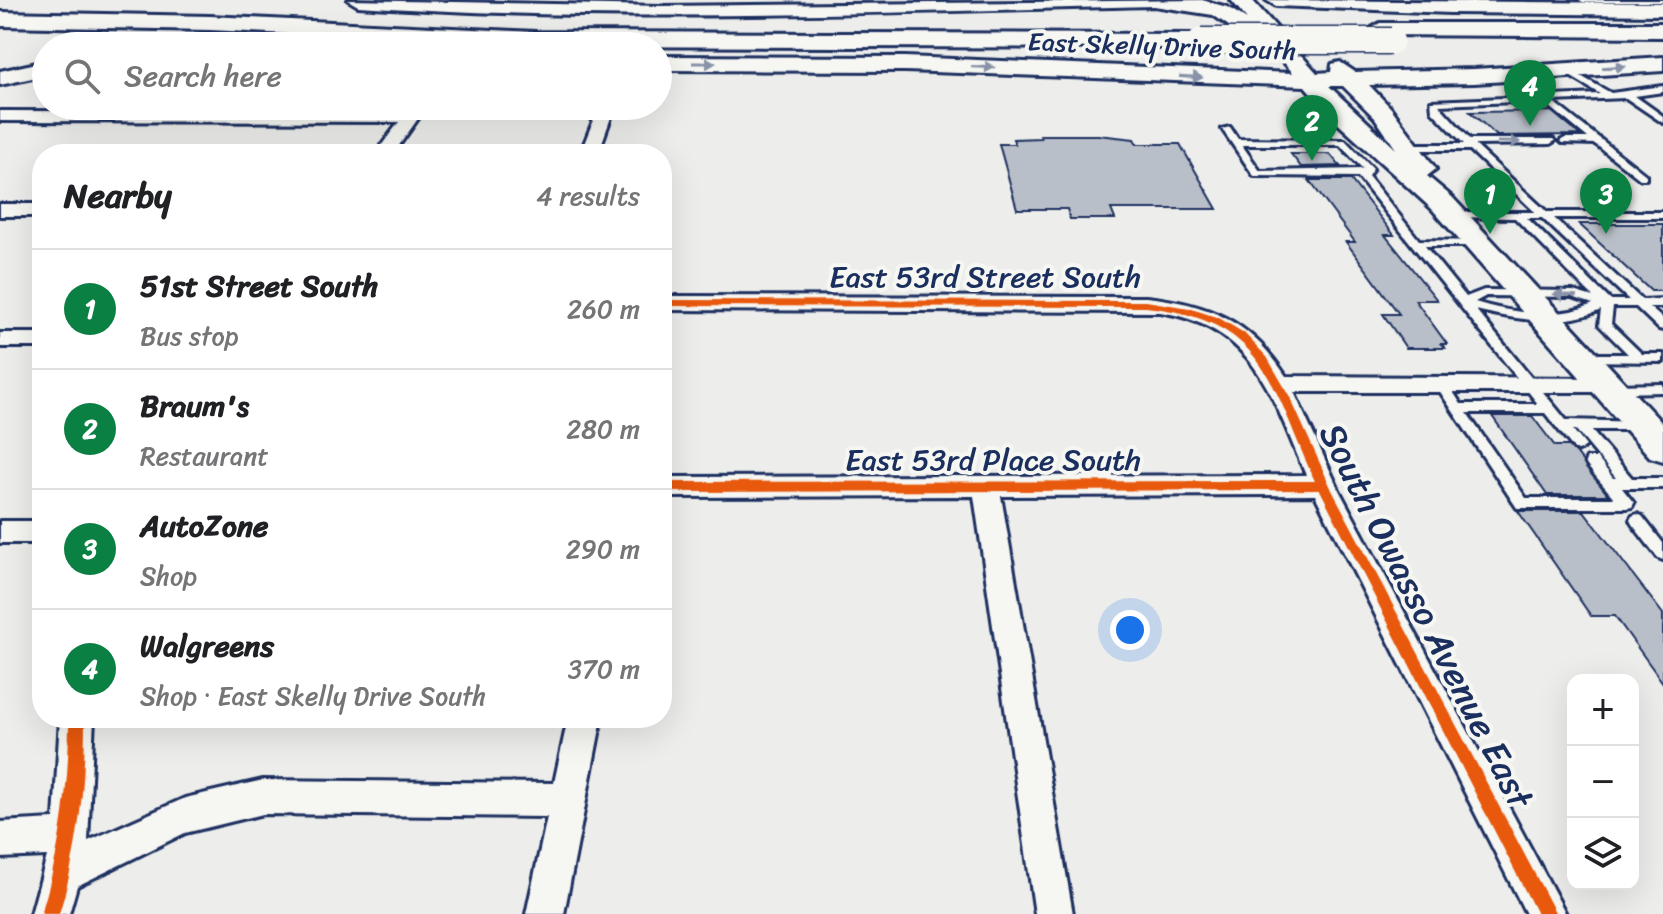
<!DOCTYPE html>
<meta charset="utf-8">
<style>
:root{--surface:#fff;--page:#f2f2f2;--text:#202124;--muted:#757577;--line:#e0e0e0;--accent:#0b8043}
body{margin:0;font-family:Sriracha,sans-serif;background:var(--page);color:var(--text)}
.controls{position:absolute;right:24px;bottom:24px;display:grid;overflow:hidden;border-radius:16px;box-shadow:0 8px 32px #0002}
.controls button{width:72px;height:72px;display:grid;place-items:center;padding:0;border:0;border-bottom:2px solid var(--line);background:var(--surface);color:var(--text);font:40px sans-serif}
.you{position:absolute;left:1130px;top:630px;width:28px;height:28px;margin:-20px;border:6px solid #fff;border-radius:50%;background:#1a73e8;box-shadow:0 0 0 12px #1a73e833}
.badge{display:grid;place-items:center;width:52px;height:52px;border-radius:50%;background:var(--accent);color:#fff;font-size:26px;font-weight:700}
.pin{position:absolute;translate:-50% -66px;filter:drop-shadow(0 2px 4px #0008)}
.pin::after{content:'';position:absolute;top:42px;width:28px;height:24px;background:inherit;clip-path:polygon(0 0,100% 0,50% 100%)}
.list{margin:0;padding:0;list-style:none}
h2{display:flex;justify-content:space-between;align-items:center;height:104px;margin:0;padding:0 32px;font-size:34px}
h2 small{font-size:26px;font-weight:400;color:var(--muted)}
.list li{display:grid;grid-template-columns:52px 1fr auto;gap:24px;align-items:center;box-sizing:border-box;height:120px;padding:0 32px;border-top:2px solid var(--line)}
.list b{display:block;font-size:30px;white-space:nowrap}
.list p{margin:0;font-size:26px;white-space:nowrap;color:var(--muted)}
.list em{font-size:26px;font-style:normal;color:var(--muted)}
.icon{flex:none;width:44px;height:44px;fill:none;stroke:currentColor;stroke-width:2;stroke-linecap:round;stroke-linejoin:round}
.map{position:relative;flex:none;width:1663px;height:914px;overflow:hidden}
.search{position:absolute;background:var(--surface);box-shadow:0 8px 32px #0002;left:32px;top:32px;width:640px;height:88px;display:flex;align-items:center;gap:20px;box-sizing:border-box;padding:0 28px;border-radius:44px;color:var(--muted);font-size:30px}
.panel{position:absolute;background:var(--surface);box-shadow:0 8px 32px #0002;left:32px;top:144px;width:640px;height:584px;border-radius:32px}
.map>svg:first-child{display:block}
</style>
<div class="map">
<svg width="1663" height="914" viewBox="0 0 1663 914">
<rect width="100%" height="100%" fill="#edeeec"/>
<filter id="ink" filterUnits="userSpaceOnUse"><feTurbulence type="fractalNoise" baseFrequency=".0125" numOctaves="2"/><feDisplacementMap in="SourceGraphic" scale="16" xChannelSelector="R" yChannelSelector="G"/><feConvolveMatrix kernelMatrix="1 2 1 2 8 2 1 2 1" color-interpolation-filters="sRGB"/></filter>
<g filter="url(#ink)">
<g fill="#b9bfc8" stroke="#1b2f5e" stroke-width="2">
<path d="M1551,111L1580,135L1497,136L1470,112Z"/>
<path d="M1040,135H1098L1134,139L1137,144H1180L1217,209H1111L1115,219H1070L1067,209H1017L999,144H1015L1013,139L1041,138Z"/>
<path d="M1291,154H1330L1340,166L1301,167Z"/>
<path d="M1309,180H1351L1394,235H1385L1437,300H1415L1447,344H1441L1445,348H1406L1383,314H1399L1346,242H1355Z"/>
<path d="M1579,224H1663V291H1651Z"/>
<path d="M1492,416H1532L1555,446H1568L1576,453L1608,495H1547Z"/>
<path d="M1518,511H1584L1663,614V683L1615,616H1591Z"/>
</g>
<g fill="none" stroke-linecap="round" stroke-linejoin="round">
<defs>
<g id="service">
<path d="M1579,0H1663V2H1583Z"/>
<path d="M1566,68L1611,93L1663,86V92L1635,96L1663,116V123L1626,98L1552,101L1646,175V179H1640L1595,144L1562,143L1560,141L1565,138H1588L1543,101L1439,105L1470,139H1553L1555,141L1550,144L1475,145L1547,212H1663V218H1554L1642,300L1663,299V307H1649L1663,319V330L1659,329L1636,307H1613L1611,324L1642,354H1663V362L1579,361L1577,358L1579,355L1583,354H1628L1599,325L1601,310C1562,327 1516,320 1476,310L1566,420L1645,422L1647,425L1645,428L1640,430H1591L1632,478H1663V488H1622L1634,503L1632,507L1627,508H1517L1435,384L1441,380L1446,381L1461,404H1538L1358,177L1254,176L1222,129L1230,127L1238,139L1345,140L1371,167L1373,169L1368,176L1419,240L1482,241V245L1478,246H1425L1466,297L1484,290L1573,291L1593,297L1515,218L1449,217V213L1453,212H1535L1470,150H1409L1404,147L1409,144H1464L1432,111L1431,101L1600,94L1563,72L1562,70ZM1242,145H1340L1363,169L1260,171ZM1527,218H1542L1629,300H1610ZM1486,296L1572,297L1593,304C1558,320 1511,313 1475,302ZM1467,413H1545L1574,449L1579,451L1586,446L1573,430H1576L1616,478H1613L1597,458H1587L1585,462L1587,466L1614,498H1526Z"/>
<path d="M1663,384V392L1614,393L1608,389L1614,385Z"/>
<path d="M1637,514L1642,516L1663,543V560L1658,558L1632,524L1630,520L1632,516Z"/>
</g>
<g id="minor">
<path d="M411,106H427L393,154H375L399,122L0,121V111L406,112Z"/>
<path d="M599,106H615L598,154H580Z"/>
<rect x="0" y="204" width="42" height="12"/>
<path d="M662,296L1146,297C1210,304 1250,321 1286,376L1613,378L1617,384L1605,392H1294L1339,490L1566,914H1526L1315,495L1001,496L1073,914H1035L974,496L662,497V477L1306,475C1271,397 1258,328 1160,312L662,310Z"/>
<rect x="0" y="333" width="42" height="14"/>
<rect x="0" y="521" width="42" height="22"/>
<path d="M60,718H94L88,841L185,798L263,780L554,783L568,718H602L564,914H526L547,817L263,814L185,833L77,886L69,914H31L47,856L0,858V822L54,819Z"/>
</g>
<g id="secondary">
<path d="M348,0L663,6L1202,0L1227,7L1247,19L1231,0H1252L1317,73L1331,72L1332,64L1340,62L1355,72L1474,69L1663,57V71L1474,83L1369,85L1391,108L1436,169L1427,176L1452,197L1663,424V461L1650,457L1432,209L1334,120L1305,86L905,71L658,70V56L905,57L1293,73L1264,39L1255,44L1213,15L1154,6C888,12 623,24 358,6ZM1329,86H1343L1375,118L1396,149Z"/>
<path d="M1266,0L1663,3V15L1450,13L1276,6Z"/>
<path d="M46,61V75L0,85V71Z"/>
</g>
<g id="motorway">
<path d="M0,12L210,16L536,32L1201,34L1213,41L1201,48L531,46L210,30L0,26Z"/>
<path d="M1380,23H1663V37L1372,35L1368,30Z"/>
</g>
</defs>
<use href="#service" stroke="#1b2f5e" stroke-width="6"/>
<use href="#minor" stroke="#1b2f5e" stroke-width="6"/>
<use href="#secondary" stroke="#1b2f5e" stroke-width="6"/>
<use href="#motorway" stroke="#1b2f5e" stroke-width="6"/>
<use href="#service" fill="#f6f6f2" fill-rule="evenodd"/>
<use href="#minor" fill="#f6f6f2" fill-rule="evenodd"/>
<use href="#secondary" fill="#f6f6f2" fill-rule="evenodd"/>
<use href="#motorway" fill="#f6f6f2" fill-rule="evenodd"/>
<defs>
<path id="motorway-bridge" d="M1201,41H1391"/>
</defs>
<use href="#motorway-bridge" stroke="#1b2f5e" stroke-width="29" stroke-linecap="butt"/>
<use href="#motorway-bridge" stroke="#f6f6f2" stroke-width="26"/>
<defs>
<g id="cycleway">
<path d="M662,300L1146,301L1189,308L1219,318L1244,333L1267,357L1289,395L1332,490L1556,914H1537L1320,490L662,492V482L1315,481C1271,387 1268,320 1146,307L662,306Z"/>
<path d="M69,718H85C85,786 79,849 59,914H41C61,849 69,786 69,718Z"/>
</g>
</defs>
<use href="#cycleway" stroke="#f6f6f2" stroke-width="5"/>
<use href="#cycleway" fill="#e8590c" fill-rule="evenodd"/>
</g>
<defs><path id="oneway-solid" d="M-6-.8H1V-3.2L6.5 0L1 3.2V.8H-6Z" transform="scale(2)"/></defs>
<g fill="#8892a8">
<use href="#oneway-solid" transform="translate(704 63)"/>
<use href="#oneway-solid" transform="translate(983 67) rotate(2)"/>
<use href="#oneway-solid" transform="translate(1614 67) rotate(-4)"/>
<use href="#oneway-solid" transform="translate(1191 77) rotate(3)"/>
<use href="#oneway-solid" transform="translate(1509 142)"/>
<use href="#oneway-solid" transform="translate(1565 295) rotate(-176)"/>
</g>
</g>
<g text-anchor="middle" stroke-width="8" stroke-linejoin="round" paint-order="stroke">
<g font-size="26" fill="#1b2f5e" stroke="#f6f6f2">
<text transform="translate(1162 46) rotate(2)" y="9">East Skelly Drive South</text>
</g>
<g font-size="30" fill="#1b2f5e" stroke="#f6f6f2">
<text x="985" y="287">East 53rd Street South</text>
<text x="993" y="470">East 53rd Place South</text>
</g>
<g font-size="36" fill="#1b2f5e" stroke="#f6f6f2">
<text transform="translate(1427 615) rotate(63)" y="13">South Owasso Avenue East</text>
</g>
</g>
</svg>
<div class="controls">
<button>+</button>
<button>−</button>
<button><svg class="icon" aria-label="layers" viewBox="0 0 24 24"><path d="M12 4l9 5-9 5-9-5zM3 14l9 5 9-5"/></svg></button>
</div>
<div class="you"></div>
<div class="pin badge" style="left:1490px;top:234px">1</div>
<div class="pin badge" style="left:1312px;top:161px">2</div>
<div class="pin badge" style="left:1606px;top:234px">3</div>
<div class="pin badge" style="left:1530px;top:126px">4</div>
<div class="search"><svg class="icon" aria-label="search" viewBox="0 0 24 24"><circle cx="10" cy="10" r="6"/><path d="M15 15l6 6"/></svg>Search here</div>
<section class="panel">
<h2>Nearby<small>4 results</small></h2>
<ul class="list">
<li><span class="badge">1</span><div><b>51st Street South</b><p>Bus stop</p></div><em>260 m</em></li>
<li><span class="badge">2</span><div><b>Braum's</b><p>Restaurant</p></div><em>280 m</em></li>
<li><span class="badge">3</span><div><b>AutoZone</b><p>Shop</p></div><em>290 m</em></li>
<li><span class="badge">4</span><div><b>Walgreens</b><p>Shop · East Skelly Drive South</p></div><em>370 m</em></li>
</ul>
</section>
</div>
